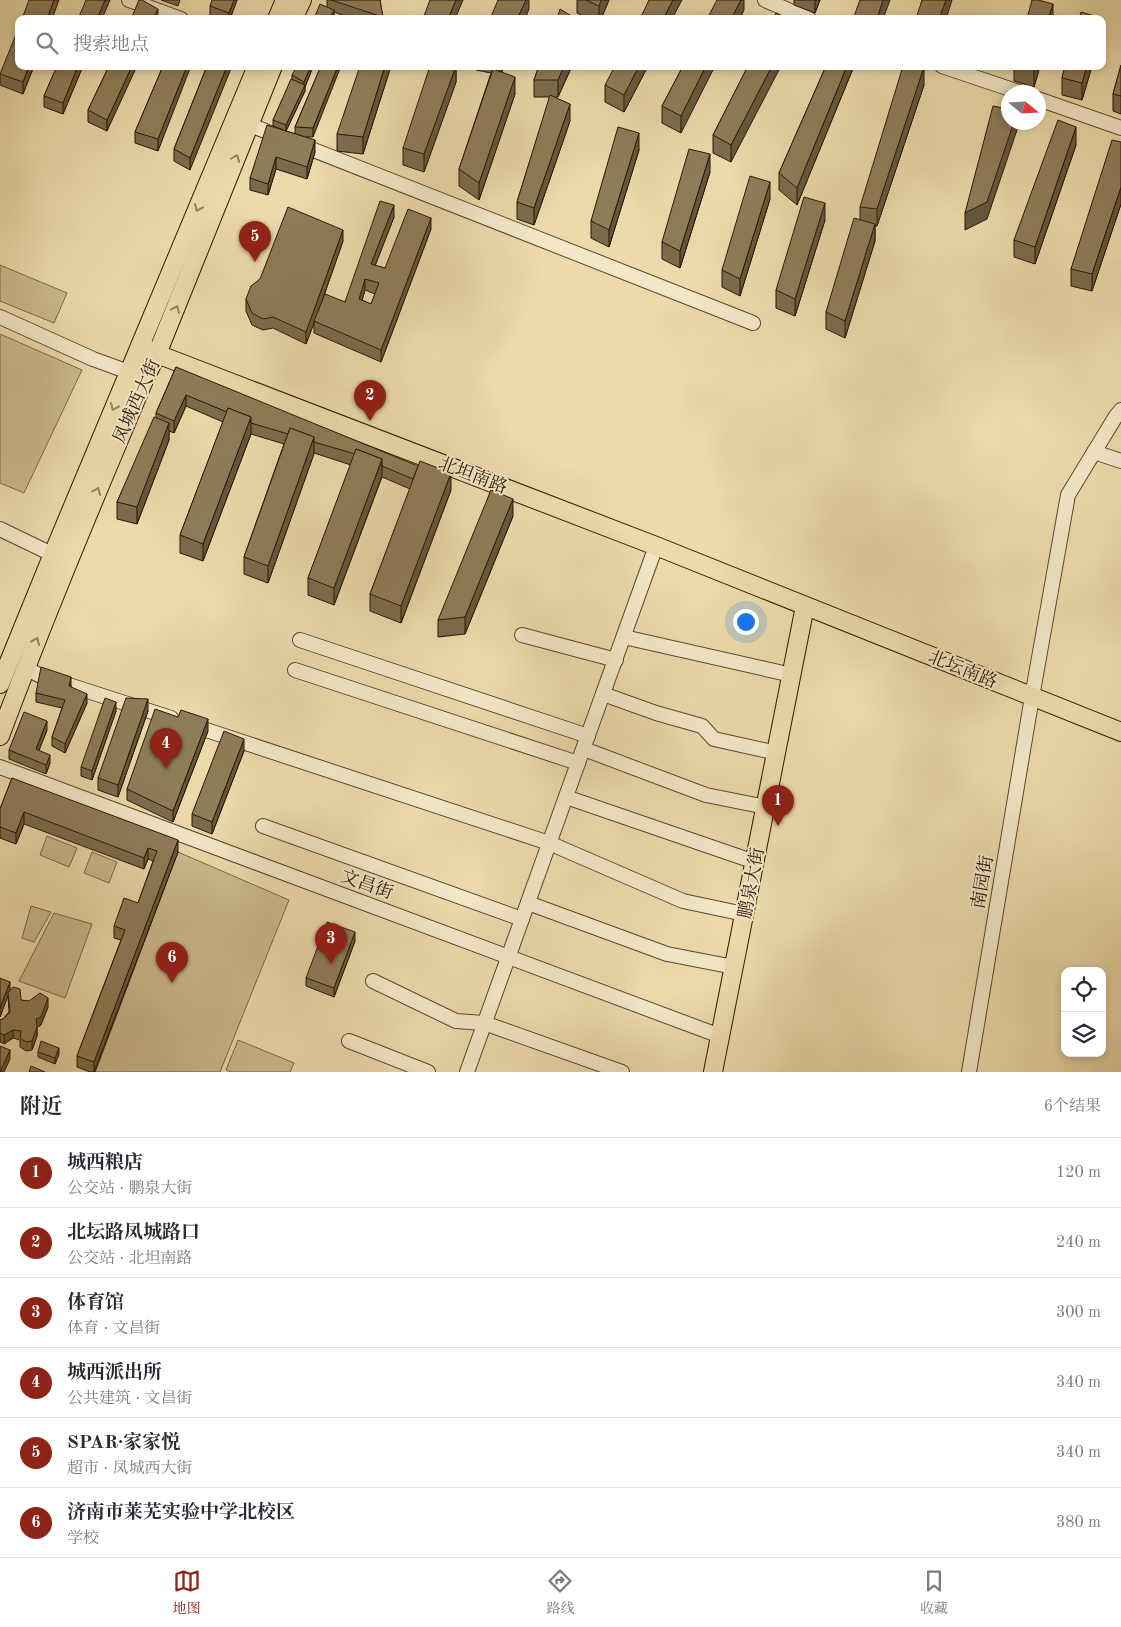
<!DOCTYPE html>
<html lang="zh">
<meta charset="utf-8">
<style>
:root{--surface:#fff;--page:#f7f7f7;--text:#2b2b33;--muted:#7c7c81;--line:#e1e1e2;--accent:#8f2418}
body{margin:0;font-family:"Old Standard TT","Noto Serif SC",serif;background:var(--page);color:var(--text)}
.controls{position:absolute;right:15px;bottom:15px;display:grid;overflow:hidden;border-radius:10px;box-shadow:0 2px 8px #0003}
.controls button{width:45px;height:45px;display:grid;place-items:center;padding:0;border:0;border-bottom:1px solid var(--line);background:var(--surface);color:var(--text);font:25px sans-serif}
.compass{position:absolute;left:1001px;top:85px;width:45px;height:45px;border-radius:50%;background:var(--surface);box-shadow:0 2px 8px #0003;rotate:108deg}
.you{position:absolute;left:745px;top:621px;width:18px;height:18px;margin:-12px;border:4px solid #fff;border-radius:50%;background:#1a73e8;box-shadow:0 0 0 8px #1a73e833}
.badge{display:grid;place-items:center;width:32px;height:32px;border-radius:50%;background:var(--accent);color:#fff;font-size:16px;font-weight:700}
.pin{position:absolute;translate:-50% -41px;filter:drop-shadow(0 1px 2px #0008)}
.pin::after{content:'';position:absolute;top:26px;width:18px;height:15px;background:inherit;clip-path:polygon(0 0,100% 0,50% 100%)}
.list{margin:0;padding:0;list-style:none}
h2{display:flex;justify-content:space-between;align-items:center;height:65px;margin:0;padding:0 20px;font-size:21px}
h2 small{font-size:16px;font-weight:400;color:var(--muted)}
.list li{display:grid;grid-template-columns:32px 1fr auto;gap:15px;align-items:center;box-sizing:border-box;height:70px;padding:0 20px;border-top:1px solid var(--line)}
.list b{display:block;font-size:19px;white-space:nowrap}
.list p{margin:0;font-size:16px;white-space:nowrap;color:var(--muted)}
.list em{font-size:16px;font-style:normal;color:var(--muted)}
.icon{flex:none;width:28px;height:28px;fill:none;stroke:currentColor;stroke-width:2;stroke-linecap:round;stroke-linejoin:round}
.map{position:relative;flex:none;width:1121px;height:1072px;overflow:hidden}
.search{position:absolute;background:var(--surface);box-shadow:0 2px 8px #0003;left:15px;right:15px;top:15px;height:55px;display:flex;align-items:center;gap:12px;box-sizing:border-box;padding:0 18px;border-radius:10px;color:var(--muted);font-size:19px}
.sheet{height:485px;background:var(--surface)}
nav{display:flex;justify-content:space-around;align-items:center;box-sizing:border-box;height:70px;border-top:1px solid var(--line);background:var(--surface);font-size:14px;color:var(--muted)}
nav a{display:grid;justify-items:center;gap:2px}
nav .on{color:var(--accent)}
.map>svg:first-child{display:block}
</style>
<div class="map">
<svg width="1121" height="1072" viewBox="0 0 1121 1072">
<rect width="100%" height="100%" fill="#ecdaaa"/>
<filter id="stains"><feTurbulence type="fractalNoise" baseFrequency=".004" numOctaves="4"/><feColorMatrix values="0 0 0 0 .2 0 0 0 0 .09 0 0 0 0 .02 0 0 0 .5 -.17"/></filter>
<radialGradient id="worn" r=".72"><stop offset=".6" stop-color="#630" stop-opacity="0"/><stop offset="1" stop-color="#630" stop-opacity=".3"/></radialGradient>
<g fill="#cbb98d" stroke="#7b6847">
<path d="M0,265L67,293L54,323L0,301Z"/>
<path d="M0,334L82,370L24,493L0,483Z"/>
<path d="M47,836L77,848L69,867L40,855Z"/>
<path d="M92,852L117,862L109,883L84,873Z"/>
<path d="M178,852L289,900L220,1072H95Z"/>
<path d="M31,906L51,912L34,942L22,938Z"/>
<path d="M54,913L92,924L65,998L19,981Z"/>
<path d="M238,1040L294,1063L290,1072H231L226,1070Z"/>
</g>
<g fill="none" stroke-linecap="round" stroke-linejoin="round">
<defs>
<g id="minor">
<path d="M129,0L181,19"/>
<path d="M765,0L809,19"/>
<path d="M942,66L1019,92"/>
<path d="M1038,99L1121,128"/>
<path d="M250,125L753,323"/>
<path d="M0,317L93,359L137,375"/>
<path d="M1094,452L1121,461"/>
<path d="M0,529L60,558"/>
<path d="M522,635L616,660"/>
<path d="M624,637L792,675"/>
<path d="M300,640L588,736"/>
<path d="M25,668L41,676L171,718"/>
<path d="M295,670L578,763"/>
<path d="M603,694L656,713L702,726L714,739L777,753"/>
<path d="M191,725L549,843L683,901L744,914"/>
<path d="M584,749L706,795L766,807"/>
<path d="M0,767L720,1036"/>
<path d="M566,797L755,862"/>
<path d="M263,826L522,919"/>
<path d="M528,903L667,954L734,967"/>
<path d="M373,981L456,1021L484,1023L622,1072"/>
<path d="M349,1041L428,1072"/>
<path d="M467,1072L656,546"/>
<path d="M969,1072L1032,697L1068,495L1116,416L1121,410"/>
</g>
<g id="major">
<path d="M277,19L285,0"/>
<path d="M293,19L302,0"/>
<path d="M140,346L157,354L656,546L1121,732"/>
<path d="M0,684L53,554L257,66"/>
<path d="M0,736C45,615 95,497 145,378L157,354L273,66"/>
<path d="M713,1072L805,606"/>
</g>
</defs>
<use href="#minor" stroke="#5b482b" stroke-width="16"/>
<use href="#major" stroke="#2b1701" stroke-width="20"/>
<use href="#minor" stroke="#f3e7c8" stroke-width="14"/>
<use href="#major" stroke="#ecdaaa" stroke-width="18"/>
</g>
<g fill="#7b6b4d" stroke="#2b1701" fill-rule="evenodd">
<path d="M161,0H180L178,6Z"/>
<path d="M237,0L231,16L239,19H220L210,15V6Z"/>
<path d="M327,0H380L383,19H352L334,12V16L332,19H314L327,8Z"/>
<path d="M577,0H609L601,19H590L577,13Z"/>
<path d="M794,0H820L815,13L794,5Z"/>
<path d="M1121,65V114L1113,111V94Z"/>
<path d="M19,66H34L23,94L0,85V74Z"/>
<path d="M57,66H83L63,114L44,107V96Z"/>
<path d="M109,66L107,131L88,122V110Z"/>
<path d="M163,66L158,151L135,143V132Z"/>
<path d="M207,66L190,170L174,161V149Z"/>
<path d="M313,66L305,87V91L286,131L295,134V127L321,66L313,137H306L315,152L307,179L276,169L268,195L250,190V178L284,130L273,126V120L292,80V75Z"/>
<path d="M391,66L363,154L337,151V134Z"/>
<path d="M456,66V82L424,172L403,165V148Z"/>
<path d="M476,66H504L502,72L515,94L479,200L459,186V169L491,73L476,70Z"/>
<path d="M539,66H572L558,97H556L570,121L534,225L517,219V202L550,97H534V80Z"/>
<path d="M648,66L624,112L605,102V85Z"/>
<path d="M683,66L681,133L662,123V106Z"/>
<path d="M748,66L731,162L713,153V135Z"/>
<path d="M826,66H854L797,205L779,190V173Z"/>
<path d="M1014,66H1040L1034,87L1014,81Z"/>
<path d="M1065,66H1092L1082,100L1062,95V78Z"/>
<path d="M924,85L877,226H875V241L845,338L826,329V312L860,220V207Z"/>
<path d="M1121,142V204L1092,291L1071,286V269Z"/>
<path d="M1076,145L1035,264L1014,257V240Z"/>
<path d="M639,150L609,247L591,238V221Z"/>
<path d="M710,172L680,268L662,259V242Z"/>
<path d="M770,199L740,296L722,287V270Z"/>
<path d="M394,217L375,266L385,268L431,229L381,362L314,333V323L306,344L273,328L263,330L252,325L246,311V299L343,241L320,307L345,302ZM365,290L375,294L371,304L362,300Z"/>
<path d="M825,220L795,316L776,308V290Z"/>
<path d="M176,367L451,490L401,623L370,611V594L410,489L382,477L334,605L308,595V578L351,465L314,453L268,583L244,574V557L284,444L251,434L203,561L180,553V535L223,422L186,406L174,433L169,431V440L137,524L117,519V502L156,418V413Z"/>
<path d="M513,516L465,634L438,637V620Z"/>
<path d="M71,685V687L87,703L65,753L52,746V737L62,708L36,702V693Z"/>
<path d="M116,711L92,780L81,776V767Z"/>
<path d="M148,711L118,797L98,790V778Z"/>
<path d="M47,730L39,750L50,763L46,774L9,759V750Z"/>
<path d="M208,731L173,822L127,800V789Z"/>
<path d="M244,751L212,834L192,826V814Z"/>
<path d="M12,778L178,852L95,1072H90L77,1067V1056L121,940L114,938V926L138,903L153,861L148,859L144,869L24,824L16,844L0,838V809Z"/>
<path d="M355,941L334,997L306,986V978Z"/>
<path d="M0,978L10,991L21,1000L48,1007L41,1025L37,1027V1036L32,1050L26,1051L20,1047V1040L13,1038L4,1044L0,1042V1020L3,1019L9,1012L8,995L0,1017Z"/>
<path d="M38,1052L59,1054L55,1064L38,1057Z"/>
</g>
<g fill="#64573e" stroke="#2b1701">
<path d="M54,0H59L52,19H47Z"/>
<path d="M105,0H110L102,19H97Z"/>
<path d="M234,0H237L230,19H229V13Z"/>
<path d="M456,0H463L455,19H448Z"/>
<path d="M526,0H529V9L525,19H517Z"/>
<path d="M601,0H609L601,19H599V6Z"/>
<path d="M673,0H682L672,19H663Z"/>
<path d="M741,0H744V10L740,19H731Z"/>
<path d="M815,0H820L815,13Z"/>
<path d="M883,0H890L883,19H877Z"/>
<path d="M946,0H952L946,19H939Z"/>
<path d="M1053,4V19H1048Z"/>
<path d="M158,9V19H153Z"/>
<path d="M334,10V16L332,19H329Z"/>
<path d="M29,66H34L23,94V82Z"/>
<path d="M78,66H83L63,114V103Z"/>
<path d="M132,66H137L107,131V120Z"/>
<path d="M187,66H191L158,151V139Z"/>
<path d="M227,66H232L190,170V158Z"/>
<path d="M311,66H313V67L305,87V91L286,131V125L304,86V82Z"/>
<path d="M338,66H341L313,137V128Z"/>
<path d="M385,66H391L363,154V137Z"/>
<path d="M456,66V82L424,172V154Z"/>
<path d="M500,66H504L500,76Z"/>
<path d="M564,66H572L558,97V80Z"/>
<path d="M639,66H648L624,112V95Z"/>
<path d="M706,66H715L681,133V116Z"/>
<path d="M772,66H781L731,162V145Z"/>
<path d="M847,66H854L797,205V188Z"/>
<path d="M1035,66H1040L1034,87V70Z"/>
<path d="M1087,66H1092L1082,100V83Z"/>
<path d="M924,67V85L877,226V209Z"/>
<path d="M515,77V94L479,200V183Z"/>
<path d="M570,104V121L534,225V208Z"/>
<path d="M1014,122H1018V127L987,219L965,230V213Z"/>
<path d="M1076,127V145L1035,264V247Z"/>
<path d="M639,133V150L609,247V230Z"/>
<path d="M315,140V152L307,179V167Z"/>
<path d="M710,154V172L680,268V251Z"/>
<path d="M276,157V169L268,195V184Z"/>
<path d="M770,182V199L740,296V279Z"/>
<path d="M1121,187V204L1092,291V274Z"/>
<path d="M825,203V220L795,316V299Z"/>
<path d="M394,205V217L371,276V264Z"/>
<path d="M431,218V229L381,362V350Z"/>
<path d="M875,224V241L845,338V321Z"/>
<path d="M343,230V241L315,321H314V323L306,344V332Z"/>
<path d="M365,279V290L359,311V299Z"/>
<path d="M186,395V406L174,433V421Z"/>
<path d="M251,417V434L203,561V544Z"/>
<path d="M169,423V440L137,524V507Z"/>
<path d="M314,437V454L268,583V566Z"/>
<path d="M382,459V476L334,605V588Z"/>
<path d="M451,473V490L401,623V606Z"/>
<path d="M513,499V516L465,634V617Z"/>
<path d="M71,677V685L69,695V686Z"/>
<path d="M87,694V703L65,753V744Z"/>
<path d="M148,699V711L118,797V785Z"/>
<path d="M116,702V711L92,780V771Z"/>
<path d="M208,719V731L173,822V811Z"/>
<path d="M47,721V730L36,758V749Z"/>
<path d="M244,739V751L212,834V822Z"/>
<path d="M50,755V763L46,774V765Z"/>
<path d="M24,812V824L16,844V833Z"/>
<path d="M178,840V852L94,1072V1062Z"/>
<path d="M148,848V859L144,869V858Z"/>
<path d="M355,932V941L334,997V988Z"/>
<path d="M10,982V991L0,1017V1008Z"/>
<path d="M48,998V1007L41,1025L36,1028V1019Z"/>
<path d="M37,1027V1036L32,1050V1041Z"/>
<path d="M13,1030V1038L4,1044V1035Z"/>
<path d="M59,1048V1054L55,1064V1058Z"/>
<path d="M10,1050V1059L4,1072H0Z"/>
</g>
<g fill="#8f7c59" stroke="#2b1701" fill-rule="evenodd">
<path d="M29,0H54L47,19H22Z"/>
<path d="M86,0H105L97,19H78Z"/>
<path d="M139,0H142L158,9L153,19H131Z"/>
<path d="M212,0H234L229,13L210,6Z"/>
<path d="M331,0H380L383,17Z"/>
<path d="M430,0H456L448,19H423Z"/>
<path d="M498,0H526L517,19H490Z"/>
<path d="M586,0H601L599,6Z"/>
<path d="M649,0H673L663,19H640Z"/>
<path d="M717,0H741L731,19H707Z"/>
<path d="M860,0H883L877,19H853Z"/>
<path d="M922,0H946L939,19H916Z"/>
<path d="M1032,0H1038L1053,4L1048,19H1027Z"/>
<path d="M320,4L334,10L329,19H314Z"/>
<path d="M560,9L576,19H557Z"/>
<path d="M1081,12L1101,18L1100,19H1079Z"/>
<path d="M776,13L788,19H773Z"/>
<path d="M228,14L239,19H226Z"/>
<path d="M183,16L193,19H182Z"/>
<path d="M19,27V66H29L23,82L0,74Z"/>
<path d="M1121,65V96L1113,94Z"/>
<path d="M57,66H78L63,103L44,96Z"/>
<path d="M109,66H132L107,120L88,110Z"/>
<path d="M163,66H187L158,139L135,132Z"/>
<path d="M207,66H227L190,158L174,149Z"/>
<path d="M297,66H311L304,82L292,75Z"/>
<path d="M321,66H338L313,128L295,127Z"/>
<path d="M360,66H385L363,137L337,134Z"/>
<path d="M430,66H456L424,154L403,148Z"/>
<path d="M539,66H564L558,80H534Z"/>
<path d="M615,66H639L624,95L605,85Z"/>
<path d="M683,66H706L681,116L662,106Z"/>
<path d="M748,66H772L731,145L713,135Z"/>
<path d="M826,66H847L797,188L779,173Z"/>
<path d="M903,66H920L924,67L877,209L860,207Z"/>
<path d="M1022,66H1035L1034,70Z"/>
<path d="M1065,66H1087L1082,83L1062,78Z"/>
<path d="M493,69L515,77L479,183L459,169Z"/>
<path d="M291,79L305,85L286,125L273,120Z"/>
<path d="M550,95L570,104L534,208L517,202Z"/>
<path d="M993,106L1008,109V122H1014L987,202L965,213Z"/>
<path d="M1058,120L1076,127L1035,247L1014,240Z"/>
<path d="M267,125L315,140L307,167L276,157L268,184L250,178Z"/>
<path d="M618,127L639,133L609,230L591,221Z"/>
<path d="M1112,140L1121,142V187L1092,274L1071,269Z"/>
<path d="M689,149L710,154L680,251L662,242Z"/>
<path d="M750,176L770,182L740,279L722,270Z"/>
<path d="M804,197L825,203L795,299L776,290Z"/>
<path d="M380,201L394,205L371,264L385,268L408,209L431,218L381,350L314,321L325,294L345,302ZM365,279L379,283L371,304L359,299Z"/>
<path d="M288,207L343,230L306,332L273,317L263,319L252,313L246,299L251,286L260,279Z"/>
<path d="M854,218L875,224L845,321L826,312Z"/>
<path d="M176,367L418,466L413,479L382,466V459L356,449L355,454L314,442V437L290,428L288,434L251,423V417L228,408L227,412L186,395L174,421L156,413Z"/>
<path d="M228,408L251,417L203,544L180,535Z"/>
<path d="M154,417L169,423L137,507L117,502Z"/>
<path d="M290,428L314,437L268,566L244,557Z"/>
<path d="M356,449L382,459L334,588L308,578Z"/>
<path d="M420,461L451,473L401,606L370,594Z"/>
<path d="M491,490L513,499L465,617L438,620Z"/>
<path d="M41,667L71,677L69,686L87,694L65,744L52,737L65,700L36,693Z"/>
<path d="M105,698L116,702L92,771L81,767Z"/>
<path d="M126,698L148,699L118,785L98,778Z"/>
<path d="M155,709L178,717L181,710L208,719L173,811L127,789Z"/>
<path d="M24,712L47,721L36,749L50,755L46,765L9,750Z"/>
<path d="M224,731L244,739L212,822L192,814Z"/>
<path d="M12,778L178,840L94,1062L77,1056L125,930L114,926L124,898L138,903L157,851L148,848L144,858L24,812L16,833L0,827V809Z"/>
<path d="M327,922L355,932L334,988L306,978Z"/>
<path d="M0,978L10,982L0,1008Z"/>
<path d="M13,987L20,989L21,1000L29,1001L40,993L48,998L41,1017L36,1019L37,1027L32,1041L26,1042L20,1038L21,1031L13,1030L4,1035L0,1033V1020L3,1019L10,1012L8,993Z"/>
<path d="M41,1041L59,1048L55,1058L38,1052Z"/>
<path d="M0,1046L10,1050L0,1072Z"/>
<path d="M31,1066L45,1072H29Z"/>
</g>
<defs><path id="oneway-chevron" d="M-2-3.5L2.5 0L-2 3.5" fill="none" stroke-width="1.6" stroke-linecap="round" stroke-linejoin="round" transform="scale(1.25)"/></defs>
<g stroke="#95825e">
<use href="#oneway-chevron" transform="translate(236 158) rotate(-69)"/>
<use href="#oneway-chevron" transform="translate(198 208) rotate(113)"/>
<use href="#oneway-chevron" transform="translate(176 309) rotate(-68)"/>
<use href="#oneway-chevron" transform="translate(114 407) rotate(113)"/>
<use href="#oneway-chevron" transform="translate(97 491) rotate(-67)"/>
<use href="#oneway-chevron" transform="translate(36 641) rotate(-68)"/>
</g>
<g text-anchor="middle" stroke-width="4" stroke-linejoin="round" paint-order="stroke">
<g font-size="18" fill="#2b1701" stroke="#f3e7c8">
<text transform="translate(136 401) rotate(-66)" y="6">凤城西大街</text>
<text transform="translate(473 475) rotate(21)" y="6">北坦南路</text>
<text transform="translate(963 669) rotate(22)" y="6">北坛南路</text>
<text transform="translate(982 882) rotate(-80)" y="6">南园街</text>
<text transform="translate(751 883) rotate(-79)" y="6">鹏泉大街</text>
<text transform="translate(367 884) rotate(20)" y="6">文昌街</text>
</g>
</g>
<rect width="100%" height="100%" filter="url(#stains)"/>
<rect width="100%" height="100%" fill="url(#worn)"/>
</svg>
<div class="controls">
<button><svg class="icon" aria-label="locate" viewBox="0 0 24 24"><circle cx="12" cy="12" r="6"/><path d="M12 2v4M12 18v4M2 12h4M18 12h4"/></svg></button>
<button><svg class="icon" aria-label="layers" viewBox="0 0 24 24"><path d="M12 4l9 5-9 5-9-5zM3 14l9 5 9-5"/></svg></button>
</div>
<svg class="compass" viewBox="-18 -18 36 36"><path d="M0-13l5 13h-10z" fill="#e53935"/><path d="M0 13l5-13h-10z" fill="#7c7c81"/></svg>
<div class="you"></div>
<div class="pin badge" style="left:778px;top:826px">1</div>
<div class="pin badge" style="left:370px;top:421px">2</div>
<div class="pin badge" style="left:331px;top:964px">3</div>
<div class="pin badge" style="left:166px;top:769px">4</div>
<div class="pin badge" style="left:255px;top:262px">5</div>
<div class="pin badge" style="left:172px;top:983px">6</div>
<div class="search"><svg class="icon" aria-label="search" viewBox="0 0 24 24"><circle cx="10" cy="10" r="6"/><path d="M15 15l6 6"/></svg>搜索地点</div>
</div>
<section class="sheet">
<h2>附近<small>6个结果</small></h2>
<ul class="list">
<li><span class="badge">1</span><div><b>城西粮店</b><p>公交站 · 鹏泉大街</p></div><em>120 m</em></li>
<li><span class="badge">2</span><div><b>北坛路凤城路口</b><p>公交站 · 北坦南路</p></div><em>240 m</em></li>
<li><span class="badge">3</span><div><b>体育馆</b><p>体育 · 文昌街</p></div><em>300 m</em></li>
<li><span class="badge">4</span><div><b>城西派出所</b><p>公共建筑 · 文昌街</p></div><em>340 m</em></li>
<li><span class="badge">5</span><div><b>SPAR·家家悦</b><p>超市 · 凤城西大街</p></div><em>340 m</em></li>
<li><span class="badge">6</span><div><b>济南市莱芜实验中学北校区</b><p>学校</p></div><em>380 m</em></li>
</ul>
</section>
<nav>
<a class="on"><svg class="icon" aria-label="map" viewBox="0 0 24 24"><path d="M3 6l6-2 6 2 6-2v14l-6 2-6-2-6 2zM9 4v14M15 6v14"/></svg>地图</a>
<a><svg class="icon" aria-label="directions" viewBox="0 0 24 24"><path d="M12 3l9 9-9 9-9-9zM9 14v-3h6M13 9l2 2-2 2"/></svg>路线</a>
<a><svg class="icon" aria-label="saved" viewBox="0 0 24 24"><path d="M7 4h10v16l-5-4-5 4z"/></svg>收藏</a>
</nav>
